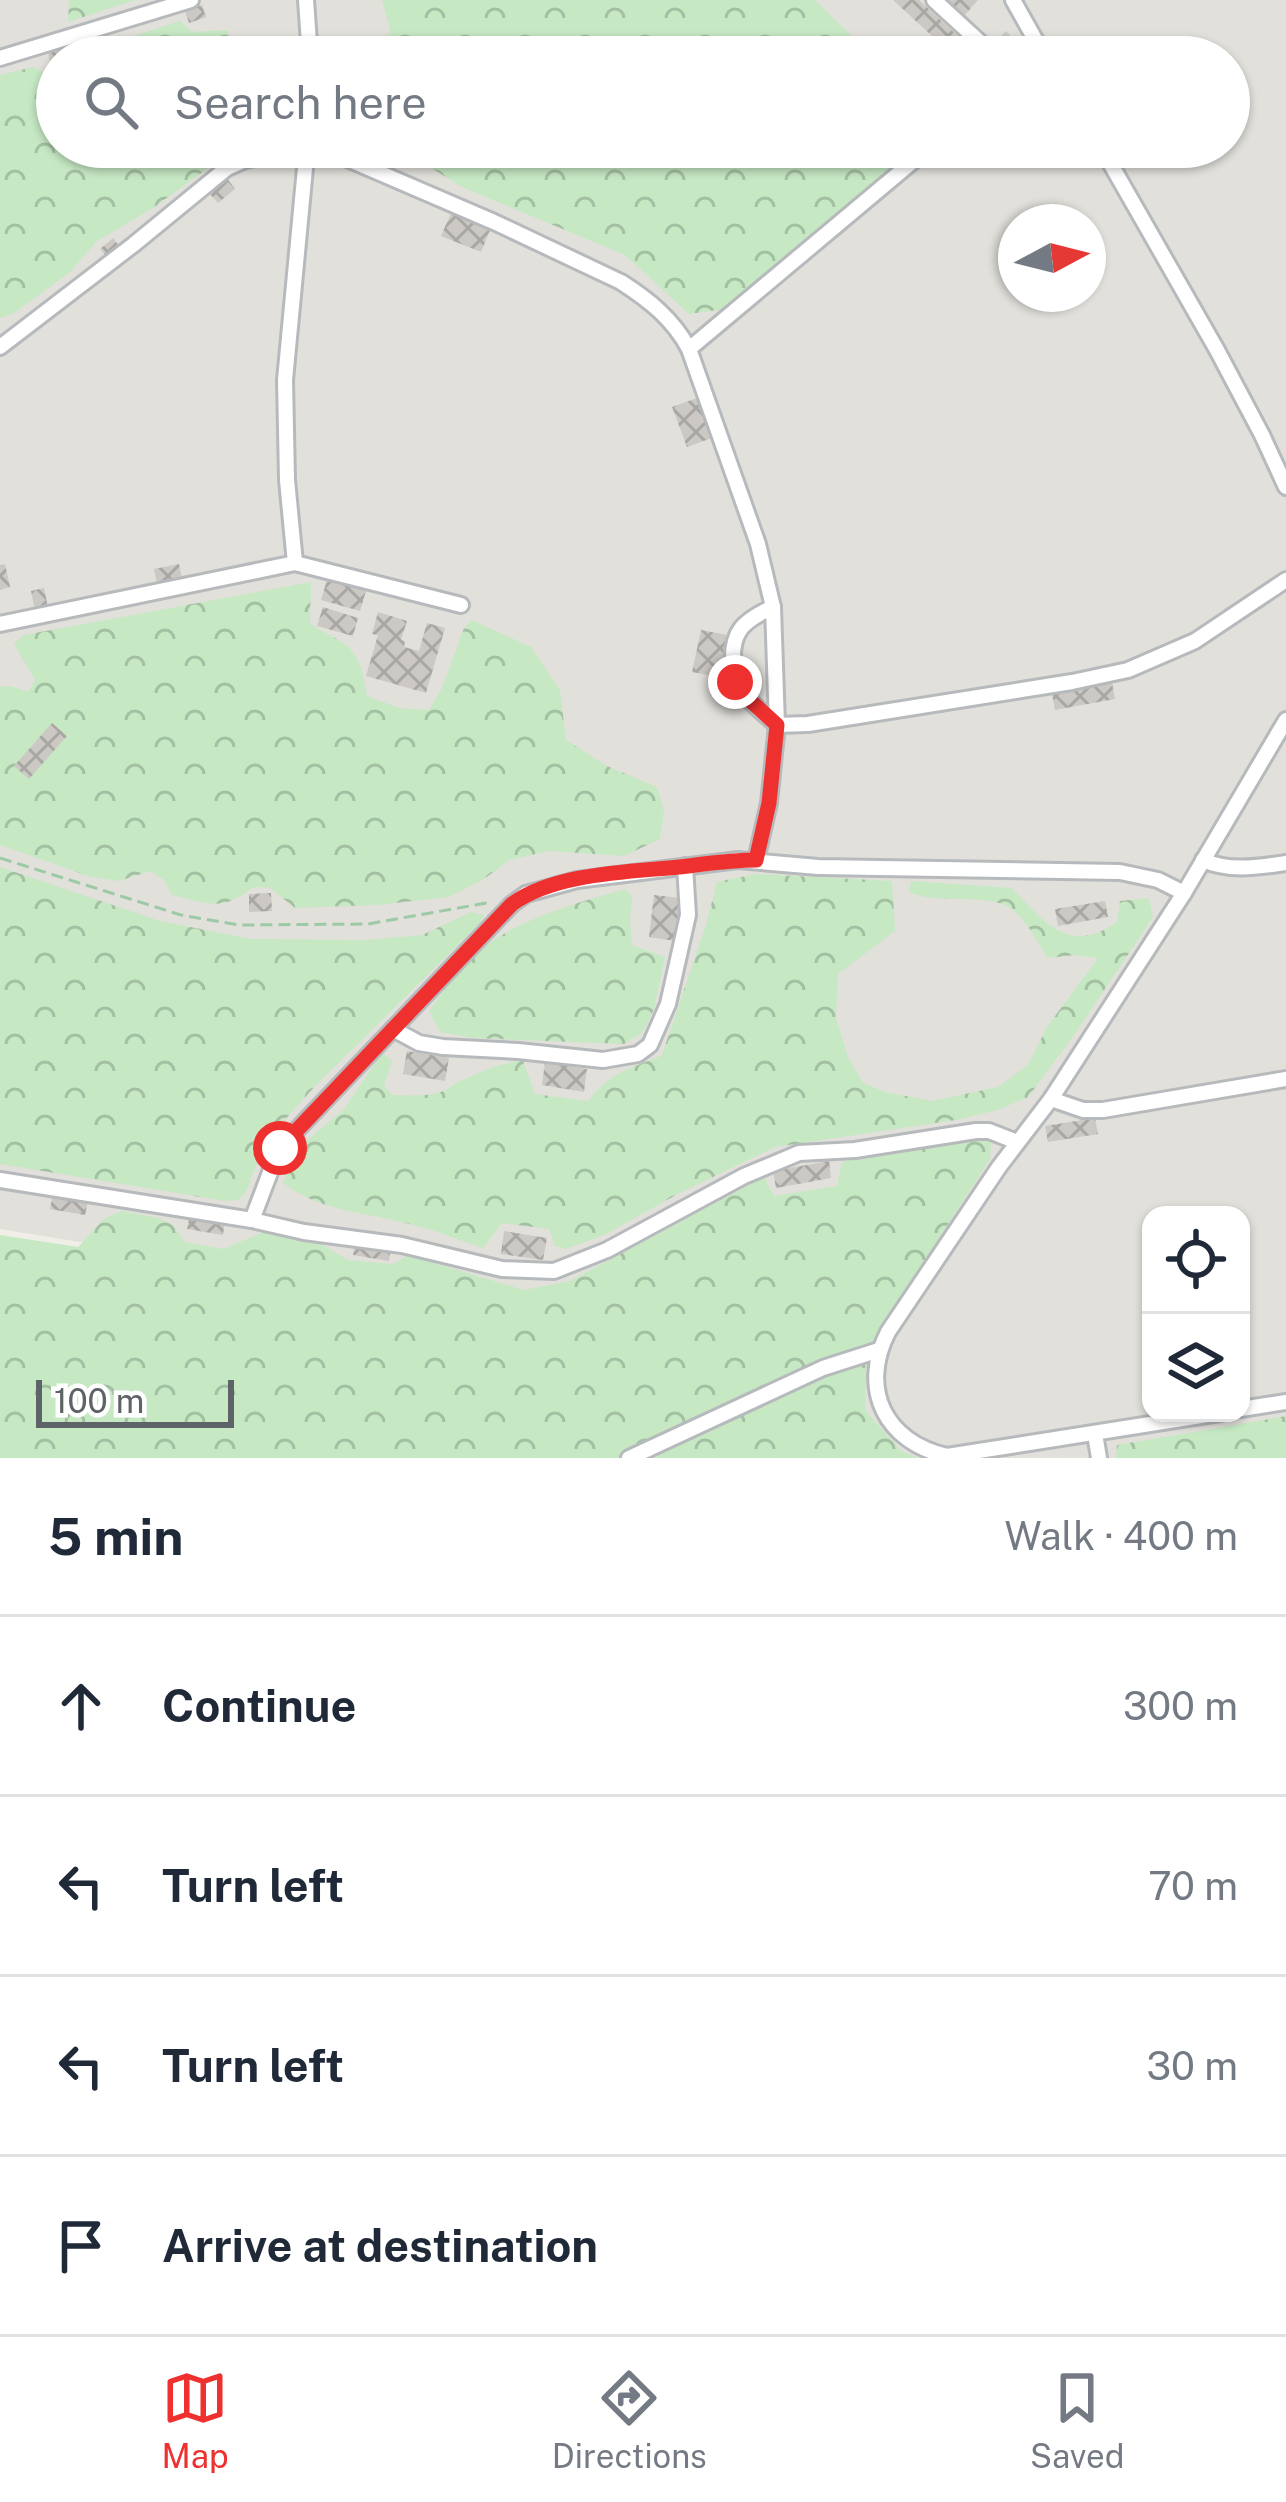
<!DOCTYPE html>
<meta charset="utf-8">
<style>
:root{--surface:#fff;--page:#f2f2f3;--text:#1f2937;--muted:#747a83;--line:#e0e1e3;--accent:#ee312f}
body{margin:0;font-family:"Public Sans",sans-serif;background:var(--page);color:var(--text)}
.controls{position:absolute;right:36px;bottom:36px;display:grid;overflow:hidden;border-radius:24px;box-shadow:0 3px 9px #0004}
.controls button{width:108px;height:108px;display:grid;place-items:center;padding:0;border:0;border-bottom:3px solid var(--line);background:var(--surface);color:var(--text);font:60px sans-serif}
.compass{position:absolute;left:998px;top:204px;width:108px;height:108px;border-radius:50%;background:var(--surface);box-shadow:0 3px 9px #0004;rotate:83deg}
.scale{position:absolute;left:36px;bottom:30px;width:198px;box-sizing:border-box;padding-left:12px;border:6px solid #5e6367;border-top:0;font-size:33px;line-height:42px;white-space:nowrap;color:#5e6367;-webkit-text-stroke:9px #fff;paint-order:stroke}
.stop{position:absolute;width:36px;height:36px;margin:-27px;border:9px solid #ee312f;border-radius:50%;background:#fff}
.stop.end{background:#ee312f;border-color:#fff;box-shadow:0 3px 12px #0008}
.list{margin:0;padding:0;list-style:none}
h2{display:flex;justify-content:space-between;align-items:center;height:156px;margin:0;padding:0 48px;font-size:51px}
h2 small{font-size:39px;font-weight:400;color:var(--muted)}
.list li{display:grid;grid-template-columns:78px 1fr auto;gap:36px;align-items:center;box-sizing:border-box;height:180px;padding:0 48px;border-top:3px solid var(--line)}
.list b{display:block;font-size:45px;white-space:nowrap}
.list em{font-size:39px;font-style:normal;color:var(--muted)}
.icon{flex:none;width:66px;height:66px;fill:none;stroke:currentColor;stroke-width:2;stroke-linecap:round;stroke-linejoin:round}
.map{position:relative;flex:none;width:1286px;height:1458px;overflow:hidden}
.search{position:absolute;background:var(--surface);box-shadow:0 3px 9px #0004;left:36px;right:36px;top:36px;height:132px;display:flex;align-items:center;gap:30px;box-sizing:border-box;padding:0 42px;border-radius:66px;color:var(--muted);font-size:45px}
.sheet{height:876px;background:var(--surface)}
nav{display:flex;justify-content:space-around;align-items:center;box-sizing:border-box;height:168px;border-top:3px solid var(--line);background:var(--surface);font-size:33px;color:var(--muted)}
nav a{display:grid;justify-items:center;gap:6px}
nav .on{color:var(--accent)}
.map>svg:first-child{display:block}
</style>
<div class="map">
<svg width="1286" height="1458" viewBox="0 0 1286 1458">
<defs>
<pattern id="forest-crowns" width="20" height="18" patternUnits="userSpaceOnUse" patternTransform="scale(3)"><rect width="20" height="18" fill="#c6e8c3"/><path d="M2 6a3 3 0 1 1 6 0M12 15a3 3 0 1 1 6 0" fill="none" stroke="#a4c0a2"/></pattern>
<pattern id="building-cross-hatch" width="8" height="8" patternUnits="userSpaceOnUse" patternTransform="scale(3)"><rect width="8" height="8" fill="#ccc9c4"/><path d="M0 0l8 8M0 8l8-8" fill="none" stroke="#a9a7a3"/></pattern>
</defs>
<rect width="100%" height="100%" fill="#f1eee7"/>
<path fill="#e2e0db" fill-rule="evenodd" d="M0,0H1286V1458H855L700,1343L0,1229ZM57,57H1229V147H57ZM1016,222H1088V294H1016ZM1151,1215H1241V1413H1151Z"/>
<g fill="url(#forest-crowns)">
<path d="M69,0H135L68,22Z"/>
<path d="M382,0H815L873,57H344L391,33Z"/>
<path d="M180,21L192,32L227,30L234,57H86L93,49Z"/>
<path d="M33,67L47,74L57,71V147H237L153,208L97,241L69,273L14,313L0,318V75Z"/>
<path d="M397,147H912L864,192L725,309L689,314L625,255L462,187Z"/>
<path d="M311,582L310,624C352,648 359,646 367,696L399,708L429,710L442,688L464,628L472,620L531,647L560,690L566,740L607,766L657,787L664,811L660,839L624,856L549,851L509,860L484,879L449,897L377,905L295,908L270,888L253,887C222,913 208,903 172,895L164,880L150,871L119,881L91,877L0,845V687L10,686L28,692L35,680L14,644L24,635Z"/>
<path d="M0,867L160,921L251,939L366,940L422,935L471,912L484,915L480,923L316,1085L265,1142L246,1192L239,1200L225,1201L0,1164Z"/>
<path d="M756,874L892,881L895,931L838,974L836,1018L848,1057L863,1083L885,1092L932,1101L998,1087L1028,1065L1047,1027L1098,958L1074,955L1048,958C1038,943 1027,921 1013,910C990,891 938,906 909,892L911,881L1012,888C1044,922 1069,956 1117,922L1120,901L1149,898L1153,917L1075,1034L1028,1097L998,1110L956,1120L775,1147L676,1195L604,1235L566,1249L555,1246L549,1229L502,1223L483,1248C459,1240 435,1230 410,1224C366,1212 321,1212 283,1183L297,1149L344,1109L382,1053L392,1061L384,1086L392,1095C407,1095 426,1097 441,1092C447,1090 452,1085 458,1082C477,1073 503,1062 523,1061L535,1094L588,1101C614,1068 628,1071 662,1055L706,925L717,882Z"/>
<path d="M625,889L632,896L630,922L632,945L665,957L654,1009L642,1033L624,1044L473,1038L440,1032L429,1011C442,994 455,973 470,958C511,921 573,904 625,889Z"/>
<path d="M978,1138L991,1142L990,1159L867,1350L865,1410L901,1451L919,1458H0V1235L78,1247L104,1219L121,1211L158,1218L173,1225L185,1242L223,1249L266,1231L310,1237L348,1260L394,1264L407,1255L524,1290L570,1281L764,1177L774,1196L837,1186L842,1162Z"/>
<path d="M1286,1416V1458H1116L1117,1445Z"/>
</g>
<g fill="url(#building-cross-hatch)">
<path d="M893,0H919L973,50L967,57H955Z"/>
<path d="M947,0H978L964,16Z"/>
<path d="M202,5L206,17L189,23L185,11Z"/>
<path d="M1006,31L1016,42L1005,52L995,42Z"/>
<path d="M65,49L67,57H57V65L51,66L48,53Z"/>
<path d="M226,177L235,189L218,203L208,192Z"/>
<path d="M452,211L491,228L481,252L441,236Z"/>
<path d="M113,238L120,247L108,258L100,249Z"/>
<path d="M697,398L712,438L687,447L672,407Z"/>
<path d="M5,564L10,587L0,590V565Z"/>
<path d="M179,564L182,578L157,584L154,569Z"/>
<path d="M327,580L366,591L360,611L321,600Z"/>
<path d="M44,588L48,607L35,610L31,591Z"/>
<path d="M323,607L358,618L353,636L317,626Z"/>
<path d="M378,612L407,621L401,640L405,641L404,647L419,651L427,623L445,628L426,693L366,676L378,635L372,634Z"/>
<path d="M701,630L727,635L719,677L692,672Z"/>
<path d="M1112,682L1115,699L1055,710L1052,693Z"/>
<path d="M52,723L67,736L29,779L14,766Z"/>
<path d="M271,893L272,911L249,912V894Z"/>
<path d="M654,895L680,898L675,941L649,937Z"/>
<path d="M1105,901L1108,917L1058,926L1055,909Z"/>
<path d="M407,1051L449,1058L445,1081L403,1074Z"/>
<path d="M545,1062L587,1069L584,1092L542,1085Z"/>
<path d="M1095,1118L1098,1134L1048,1142L1045,1126Z"/>
<path d="M829,1161L831,1178L776,1188L773,1171Z"/>
<path d="M53,1194L88,1201L85,1215L50,1209Z"/>
<path d="M190,1215L225,1221L223,1235L187,1229Z"/>
<path d="M504,1231L547,1238L543,1260L501,1254Z"/>
<path d="M356,1240L391,1246L389,1261L353,1255Z"/>
</g>
<g fill="none" stroke-linecap="round" stroke-linejoin="round">
<defs>
<g id="minor">
<path d="M306,0L310,57"/>
<path d="M934,0L996,57"/>
<path d="M1013,0L1045,57"/>
<path d="M0,58L191,0"/>
<path d="M1005,147L1031,151"/>
<path d="M1101,147L1217,350L1262,435L1286,487"/>
<path d="M0,347L133,245L227,168L245,160L284,152L307,149L336,154L494,222L621,282C649,300 673,319 689,349L758,544L773,607L777,725L769,803L756,860"/>
<path d="M689,349L930,147"/>
<path d="M295,563L287,480L285,380L307,147"/>
<path d="M773,607C743,621 731,631 733,665C733,675 735,683 742,692C752,704 765,715 777,725L808,724L1072,682L1128,670L1195,641L1286,580"/>
<path d="M0,624L295,563L461,605"/>
<path d="M1203,860C1229,872 1258,867 1286,863"/>
<path d="M393,1029L419,1043L443,1047L518,1051L603,1060L638,1054L650,1045L668,1004L688,915L685,866"/>
<path d="M1051,1099L1083,1110H1103L1286,1079"/>
<path d="M0,1180L252,1220L304,1232L402,1245L502,1269L554,1271L607,1250L744,1176L799,1153L855,1150L976,1131H989L1017,1142"/>
<path d="M252,1220L274,1162L293,1134L512,904L526,894L577,880L738,860L818,867L1120,872L1158,880L1184,893"/>
<path d="M1241,1409L1286,1402"/>
<path d="M1220,1413L947,1456C885,1442 859,1389 888,1332L999,1167L1051,1099L1184,893L1286,720"/>
<path d="M1095,1434L1099,1458"/>
<path d="M629,1458L823,1368L879,1350"/>
</g>
</defs>
<use href="#minor" stroke="#b7babd" stroke-width="20"/>
<path stroke="#9ccaa6" stroke-width="3" stroke-dasharray="12 6" stroke-linecap="butt" d="M0,858L181,915L239,925L368,924L492,902"/>
<use href="#minor" stroke="#fff" stroke-width="14"/>
</g>
<g fill="none" stroke-linecap="round" stroke-linejoin="round">
<path stroke="#ee312f" stroke-width="15" d="M280,1148L512,904C555,873 628,872 679,867C705,864 730,860 756,860L769,803L777,725L743,694L735,682"/>
</g>
</svg>
<div class="controls">
<button><svg class="icon" aria-label="locate" viewBox="0 0 24 24"><circle cx="12" cy="12" r="6"/><path d="M12 2v4M12 18v4M2 12h4M18 12h4"/></svg></button>
<button><svg class="icon" aria-label="layers" viewBox="0 0 24 24"><path d="M12 4l9 5-9 5-9-5zM3 14l9 5 9-5"/></svg></button>
</div>
<svg class="compass" viewBox="-18 -18 36 36"><path d="M0-13l5 13h-10z" fill="#e53935"/><path d="M0 13l5-13h-10z" fill="#747a83"/></svg>
<div class="scale">100 m</div>
<div class="stop" style="left:280px;top:1148px"></div>
<div class="stop end" style="left:735px;top:682px"></div>
<div class="search"><svg class="icon" aria-label="search" viewBox="0 0 24 24"><circle cx="10" cy="10" r="6"/><path d="M15 15l6 6"/></svg>Search here</div>
</div>
<section class="sheet">
<h2>5 min<small>Walk · 400 m</small></h2>
<ul class="list">
<li><svg class="icon" aria-label="ahead" viewBox="0 0 24 24"><path d="M12 20V5M6 11l6-6 6 6"/></svg><div><b>Continue</b></div><em>300 m</em></li>
<li><svg class="icon" aria-label="left" viewBox="0 0 24 24"><path d="M17 20v-9H6M10 6l-5 5 5 5"/></svg><div><b>Turn left</b></div><em>70 m</em></li>
<li><svg class="icon" aria-label="left" viewBox="0 0 24 24"><path d="M17 20v-9H6M10 6l-5 5 5 5"/></svg><div><b>Turn left</b></div><em>30 m</em></li>
<li><svg class="icon" aria-label="arrive" viewBox="0 0 24 24"><path d="M6 21V4h12l-3 4 3 4H6"/></svg><div><b>Arrive at destination</b></div></li>
</ul>
</section>
<nav>
<a class="on"><svg class="icon" aria-label="map" viewBox="0 0 24 24"><path d="M3 6l6-2 6 2 6-2v14l-6 2-6-2-6 2zM9 4v14M15 6v14"/></svg>Map</a>
<a><svg class="icon" aria-label="directions" viewBox="0 0 24 24"><path d="M12 3l9 9-9 9-9-9zM9 14v-3h6M13 9l2 2-2 2"/></svg>Directions</a>
<a><svg class="icon" aria-label="saved" viewBox="0 0 24 24"><path d="M7 4h10v16l-5-4-5 4z"/></svg>Saved</a>
</nav>
